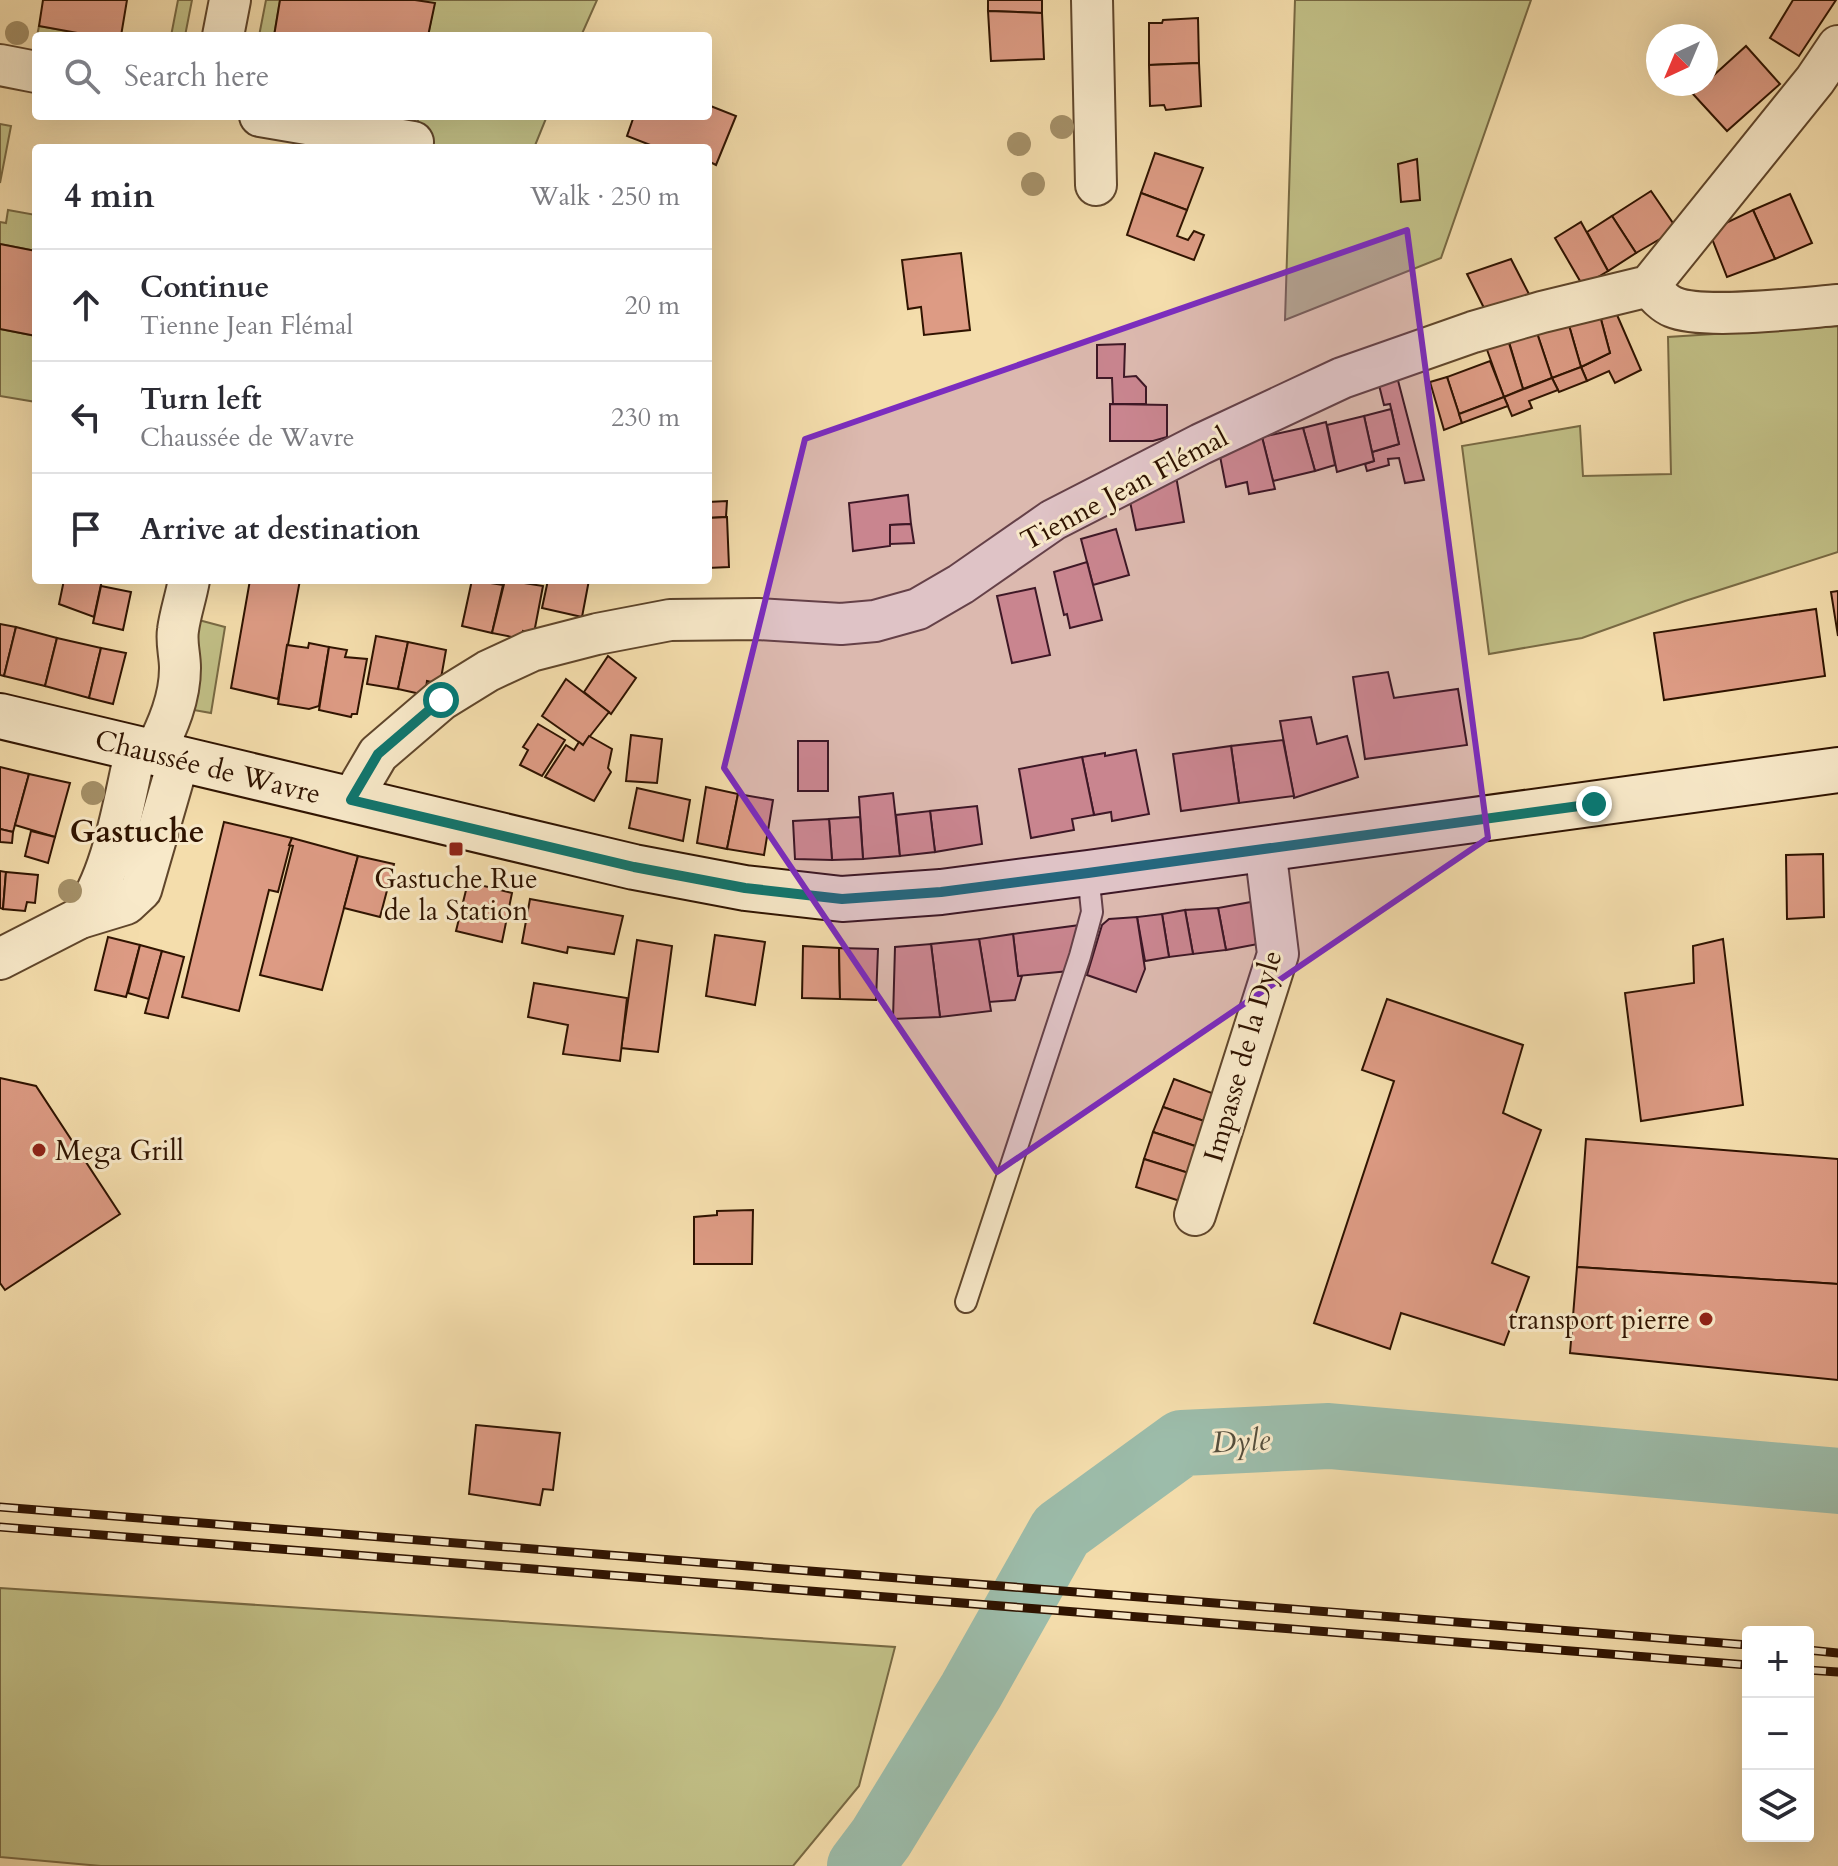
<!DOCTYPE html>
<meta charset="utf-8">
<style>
:root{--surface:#fff;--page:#f7f7f7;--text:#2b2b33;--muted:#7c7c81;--line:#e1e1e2}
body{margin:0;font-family:Cardo,serif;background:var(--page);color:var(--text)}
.controls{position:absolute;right:24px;bottom:24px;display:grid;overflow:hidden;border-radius:8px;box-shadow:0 8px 32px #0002}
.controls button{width:72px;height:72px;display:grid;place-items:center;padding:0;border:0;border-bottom:2px solid var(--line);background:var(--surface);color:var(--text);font:40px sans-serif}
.compass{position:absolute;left:1646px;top:24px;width:72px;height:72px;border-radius:50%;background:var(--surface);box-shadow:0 8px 32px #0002;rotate:224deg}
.stop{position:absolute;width:24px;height:24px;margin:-18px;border:6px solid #0f766e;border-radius:50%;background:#fff}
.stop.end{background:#0f766e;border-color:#fff;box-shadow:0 2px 8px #0008}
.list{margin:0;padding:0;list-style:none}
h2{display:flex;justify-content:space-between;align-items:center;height:104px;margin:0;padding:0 32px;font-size:34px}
h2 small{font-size:26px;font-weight:400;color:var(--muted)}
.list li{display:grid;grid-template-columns:52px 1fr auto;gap:24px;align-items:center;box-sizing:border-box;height:112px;padding:0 32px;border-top:2px solid var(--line)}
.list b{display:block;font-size:30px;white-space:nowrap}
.list p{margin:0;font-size:26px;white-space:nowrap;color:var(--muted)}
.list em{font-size:26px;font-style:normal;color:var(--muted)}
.icon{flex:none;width:44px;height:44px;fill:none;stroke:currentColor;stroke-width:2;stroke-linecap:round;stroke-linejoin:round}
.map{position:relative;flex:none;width:1838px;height:1866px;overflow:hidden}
.search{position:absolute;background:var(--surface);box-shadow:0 8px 32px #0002;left:32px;top:32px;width:680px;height:88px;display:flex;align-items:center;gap:20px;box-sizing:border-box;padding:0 28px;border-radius:8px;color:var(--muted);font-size:30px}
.panel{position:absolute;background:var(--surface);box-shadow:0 8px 32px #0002;left:32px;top:144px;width:680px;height:440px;border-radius:8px}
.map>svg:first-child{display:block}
</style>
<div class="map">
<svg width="1838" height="1866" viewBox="0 0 1838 1866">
<rect width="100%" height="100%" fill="#f4ddac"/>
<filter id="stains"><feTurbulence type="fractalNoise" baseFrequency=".0025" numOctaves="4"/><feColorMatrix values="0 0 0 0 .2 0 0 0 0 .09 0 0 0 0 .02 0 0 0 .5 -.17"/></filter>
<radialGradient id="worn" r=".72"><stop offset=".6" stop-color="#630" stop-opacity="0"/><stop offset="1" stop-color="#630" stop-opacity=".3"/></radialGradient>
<g fill="#c1bf86" stroke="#786943" stroke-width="2">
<path d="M178,0H192L185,36H171Z"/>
<path d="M266,0H280L274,36H259Z"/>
<path d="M415,0H597L581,36H428L434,4Z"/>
<path d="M1295,0H1531L1441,258L1285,320Z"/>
<path d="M39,26L94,36H37Z"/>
<path d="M419,116H547L534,148H411Z"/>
<path d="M0,124L11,126L0,183Z"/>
<path d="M8,210L36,215V251L0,244V222L6,223Z"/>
<path d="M1838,326V552L1685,601L1582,638L1489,654L1462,446L1580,426L1583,476L1671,474L1668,337Z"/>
<path d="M0,329L36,336V402L0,396Z"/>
<path d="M195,619L225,627L211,713L188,709Z"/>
<path d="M0,1588L895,1647L859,1786L793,1866H101L0,1857Z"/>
</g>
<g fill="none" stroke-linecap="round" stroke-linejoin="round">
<path stroke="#9cbcaa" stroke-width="66" d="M860,1866L881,1838L971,1691L1061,1531L1182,1443L1329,1436L1838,1481"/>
</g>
<g fill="#dd9b84" stroke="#2f1300" stroke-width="2">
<path d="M43,0H127L121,36H94L39,26Z"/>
<path d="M280,0H415L435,3L428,36H274Z"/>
<path d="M988,0H1042V13L988,11Z"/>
<path d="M1793,0H1836L1799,56L1770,38Z"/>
<path d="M988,11L1042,13L1044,59L991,61Z"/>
<path d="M1198,18L1199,63L1149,65V23H1162L1163,20Z"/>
<path d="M1746,46L1780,84L1727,131L1693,94Z"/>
<path d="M1199,63L1201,106L1166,110L1164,105L1150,106L1149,65Z"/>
<path d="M708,105L736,116L716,165L708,161V148H658L627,136L634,116H708Z"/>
<path d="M1155,153L1203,168L1187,210L1141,193Z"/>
<path d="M1417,159L1420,200L1401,202L1398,164Z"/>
<path d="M1651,191L1677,229L1636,253L1612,216Z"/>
<path d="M1141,193L1187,210L1177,236L1188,240L1194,231L1204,235L1194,260L1127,235Z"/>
<path d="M1790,194L1812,243L1775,259L1753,210Z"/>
<path d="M1753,210L1775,259L1727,277L1709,231Z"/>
<path d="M1612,216L1636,253L1608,271L1587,232Z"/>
<path d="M1581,222L1608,271L1583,286L1555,238Z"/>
<path d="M0,244L36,251V336L0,329Z"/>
<path d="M961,253L970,330L924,335L921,307L908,309L902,260Z"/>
<path d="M1511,259L1532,300L1487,314L1467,274Z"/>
<path d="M1614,308L1641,370L1615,383L1609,371L1587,381L1581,367L1610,353L1599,312Z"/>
<path d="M1599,312L1610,353L1581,367L1568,322Z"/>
<path d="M1568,322L1581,367L1552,378L1537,333Z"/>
<path d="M1537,333L1552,378L1523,389L1509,342Z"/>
<path d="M1508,340L1523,389L1504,397L1486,347Z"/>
<path d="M1125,344L1124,377L1136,376L1146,387V404H1113L1112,378H1097V345Z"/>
<path d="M1490,361L1504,397L1459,414L1447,377Z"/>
<path d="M1581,367L1587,381L1559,392L1552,378Z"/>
<path d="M1395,369L1424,480L1405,483L1399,458L1388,459L1389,465L1367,471L1365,464L1374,461L1372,452L1399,444L1390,404L1384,405L1377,377Z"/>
<path d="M1447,377L1462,423L1444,430L1430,382Z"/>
<path d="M1552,378L1558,390L1529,401L1532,408L1512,416L1504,397Z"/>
<path d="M1504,397L1508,406L1462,423L1459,414Z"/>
<path d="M1110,404L1167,405V437L1153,441H1110Z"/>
<path d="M1391,409L1399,444L1372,452L1364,416Z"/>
<path d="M1364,416L1374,461L1337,472L1327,425Z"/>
<path d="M1326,422L1335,465L1315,471L1303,428Z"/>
<path d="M1303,428L1315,471L1273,481L1262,437Z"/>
<path d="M1262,437L1275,489L1249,494L1247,482L1226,487L1219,451Z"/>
<path d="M1176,476L1184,522L1136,530L1129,497L1152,492L1149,484Z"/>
<path d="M908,495L911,524L890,525V546L853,551L849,503Z"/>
<path d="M727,501L726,517L708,518V502Z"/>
<path d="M727,517L729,567L708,568V518Z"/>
<path d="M911,524L914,543L890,544V525Z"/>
<path d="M1116,529L1129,575L1093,585L1081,539Z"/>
<path d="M1087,562L1102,620L1070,628L1067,614L1064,615L1054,572Z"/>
<path d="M64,580H102L94,617L59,604Z"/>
<path d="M250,580H300L278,699L231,688Z"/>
<path d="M472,580L503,585L492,633L462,626Z"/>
<path d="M505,580L543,586L534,633L523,631L522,639L492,633Z"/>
<path d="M548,580H589L582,617L542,608Z"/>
<path d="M101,586L131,592L123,630L93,623Z"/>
<path d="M1035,588L1050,655L1012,663L997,596Z"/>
<path d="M1838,591V636L1831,592Z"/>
<path d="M1816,609L1825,676L1664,700L1654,633Z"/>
<path d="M0,624L16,627L4,676L0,675Z"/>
<path d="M16,627L57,638L45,686L4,676Z"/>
<path d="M376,636L408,642L398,689L367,684Z"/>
<path d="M57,638L101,648L89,698L45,686Z"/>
<path d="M408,642L446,650L440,684L427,681L425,695L398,689Z"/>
<path d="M309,643L329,647L319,706L309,709L278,704L287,645L308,648Z"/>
<path d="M329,647L347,650L345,657L367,659L357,714H352L351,717L319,710Z"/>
<path d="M101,648L126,653L113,704L89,698Z"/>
<path d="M608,656L636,678L611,714L584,692Z"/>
<path d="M1388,672L1394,698L1458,689L1467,745L1365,759L1353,677Z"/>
<path d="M566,679L609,712L583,745L542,716Z"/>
<path d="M1311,717L1317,744L1347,736L1358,777L1294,798L1280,721Z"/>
<path d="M538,724L565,740L542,776L520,765L528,750L523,747Z"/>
<path d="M631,735L662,739L657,783L626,781Z"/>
<path d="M589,736L612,749L608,768L611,772L594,801L545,777L566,745L574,750L579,742L583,745Z"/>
<path d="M1283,740L1294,796L1239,803L1231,746Z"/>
<rect x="798" y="741" width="30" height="50"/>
<path d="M1231,746L1239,803L1181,811L1173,754Z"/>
<path d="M1136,750L1149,814L1112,821L1111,812L1094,815L1082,757L1105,753V756Z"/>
<path d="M1082,757L1094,815L1072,819L1074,830L1031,838L1019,769Z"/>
<path d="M0,767L29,774L13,832L0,829Z"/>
<path d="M29,774L70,783L55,837L15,825Z"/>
<path d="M706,787L738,794L727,849L697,843Z"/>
<path d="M637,788L690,800L683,841L629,828Z"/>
<path d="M893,793L900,856L863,859L859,797Z"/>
<path d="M738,794L773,800L764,855L727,849Z"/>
<path d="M977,806L982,844L935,852L930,811Z"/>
<path d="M930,811L935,852L900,856L896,815Z"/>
<path d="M860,817L863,859L832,860L829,819Z"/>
<path d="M829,819L832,860L795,859L793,821Z"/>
<path d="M224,822L292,838L278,892L269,890L239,1011L182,997Z"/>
<path d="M0,829L13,832L12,843L0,842Z"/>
<path d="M31,831L55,837L48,863L25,856Z"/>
<path d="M292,838L358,856L322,990L260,975L293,846L289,845Z"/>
<path d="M1823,854L1824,917L1787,919L1786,855Z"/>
<path d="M358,856L394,864L380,917L344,908Z"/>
<path d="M0,871L6,872L3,909L0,908Z"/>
<path d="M6,872L38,875L35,903L27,902L25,911L3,909Z"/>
<path d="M468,882L512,893L502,942L456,931Z"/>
<path d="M530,899L623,916L614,954L568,947L567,953L522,943Z"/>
<path d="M1251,902L1258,944L1226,950L1218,908Z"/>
<path d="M1218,908L1226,950L1193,954L1185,910Z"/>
<path d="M1185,910L1193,954L1169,957L1162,914Z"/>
<path d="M1162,914L1169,957L1145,961L1137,917Z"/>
<path d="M1137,917L1145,969L1136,992L1087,975L1102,925L1109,919Z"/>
<path d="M1080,925L1069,971L1018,976L1013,934Z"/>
<path d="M1013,934L1018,976H1022L1015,1000L989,1002L979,939Z"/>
<path d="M715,935L765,942L755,1005L706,996Z"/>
<path d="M108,937L140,945L126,997L95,990Z"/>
<path d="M979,939L991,1011L940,1017L931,944Z"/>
<path d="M1723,939L1743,1105L1641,1121L1625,993L1694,983L1693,946Z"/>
<path d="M637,940L672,946L658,1052L621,1048Z"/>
<path d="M931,944L940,1017L893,1019L895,947Z"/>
<path d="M140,945L162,951L149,999L128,993Z"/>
<path d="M803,946L839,948L840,999L802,998Z"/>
<path d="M839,948L878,949L876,1000L840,999Z"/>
<path d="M162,951L184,957L168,1018L145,1013Z"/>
<path d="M534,983L627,998L620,1061L563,1054L568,1025L528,1017Z"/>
<path d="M1387,999L1523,1045L1503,1113L1541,1130L1492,1263L1529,1277L1504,1345L1401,1313L1390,1349L1314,1323L1394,1081L1362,1070Z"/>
<path d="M0,1078L36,1086L120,1214L5,1290L0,1283Z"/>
<path d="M1174,1079L1220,1096L1210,1123L1163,1107Z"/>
<path d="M1163,1107L1210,1123L1201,1148L1153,1132Z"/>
<path d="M1153,1132L1201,1148L1192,1174L1144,1159Z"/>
<path d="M1586,1139L1838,1159V1284L1577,1267Z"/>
<path d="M1144,1159L1192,1174L1180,1201L1136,1187Z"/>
<path d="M753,1210L752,1264H694V1217L717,1215V1211Z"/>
<path d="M1577,1267L1838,1284V1380L1570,1353Z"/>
<path d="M476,1425L560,1433L553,1490L543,1489L540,1505L469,1494Z"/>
</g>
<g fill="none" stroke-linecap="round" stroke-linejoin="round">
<defs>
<path id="lane" d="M966,1302L1080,956L1092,912L1088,873"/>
<g id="street">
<path d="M1092,0L1096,185"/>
<path d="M223,36L230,0"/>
<path d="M0,65L36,72"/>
<path d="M260,116L413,142"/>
<path d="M1649,286C1656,294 1663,303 1673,307C1703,320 1801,308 1838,305"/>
<path d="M154,753C168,726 180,698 180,668C180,655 176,643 178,630C180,614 186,597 189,580"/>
<path d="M351,800L378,754L441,700L488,671L531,651L597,634L670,620L758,619L841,624L875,621L918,609L961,584L1053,520L1201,444L1342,378L1473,332L1542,312L1649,286L1815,80L1838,46"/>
<path d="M80,918C113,879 124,799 136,749"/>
<path d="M0,959L80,918L126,904L141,890L179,759"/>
<path d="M1195,1215L1278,954L1265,848"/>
</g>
<path id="secondary" d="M0,716L634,867L745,888L842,899L941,892L1088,873L1838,770"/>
</defs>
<use href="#lane" stroke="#60462b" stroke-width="24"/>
<use href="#street" stroke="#60462b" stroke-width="44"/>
<use href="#secondary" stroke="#2f1300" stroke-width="48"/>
<use href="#lane" stroke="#f8e9c9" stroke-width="20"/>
<use href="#street" stroke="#f8e9c9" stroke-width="40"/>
<use href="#secondary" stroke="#f8e9c9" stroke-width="44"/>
<defs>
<g id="rail">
<path d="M0,1507L1748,1645"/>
<path d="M0,1527L1748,1665"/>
<path d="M1808,1650L1838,1653"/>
<path d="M1808,1670L1838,1672"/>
</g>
</defs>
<use href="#rail" stroke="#2f1300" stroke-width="9"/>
<use href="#rail" stroke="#f8e9c9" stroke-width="6" stroke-dasharray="18" stroke-linecap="butt"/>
</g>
<g fill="#a48f67">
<circle cx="17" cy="33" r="12"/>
<circle cx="1062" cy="127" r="12"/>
<circle cx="1019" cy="144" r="12"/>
<circle cx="1033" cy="184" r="12"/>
<circle cx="93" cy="793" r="12"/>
<circle cx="70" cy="891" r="12"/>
</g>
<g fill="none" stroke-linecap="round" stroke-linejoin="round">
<path stroke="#0f766e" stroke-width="10" d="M441,700L378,754L351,800L634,867L745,888L842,899L941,892L1088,873L1594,804"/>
</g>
<path fill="#7b2cbf" fill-opacity="0.2" stroke="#7b2cbf" stroke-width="6" stroke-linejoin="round" d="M1407,230L1488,838L997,1172L724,768L805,439Z"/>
<g fill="#8f2418" stroke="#f8e9c9" stroke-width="3">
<rect x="448" y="841" width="16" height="16" rx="4"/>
<circle cx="39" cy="1150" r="8"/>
<circle cx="1706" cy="1319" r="8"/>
</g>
<g text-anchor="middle" stroke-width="6" stroke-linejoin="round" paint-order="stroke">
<g font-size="28" fill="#2f1300" stroke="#f8e9c9">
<text transform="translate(1124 488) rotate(-28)" y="10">Tienne Jean Flémal</text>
<text transform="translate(208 766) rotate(14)" y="10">Chaussée de Wavre</text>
<text transform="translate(1242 1056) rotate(-74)" y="10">Impasse de la Dyle</text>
</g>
<g font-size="28" fill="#2f1300" stroke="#f8e9c9">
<text x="456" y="888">Gastuche Rue<tspan x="456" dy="32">de la Station</tspan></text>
<text x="55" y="1160" text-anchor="start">Mega Grill</text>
<text x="1690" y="1329" text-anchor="end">transport pierre</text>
</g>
<g font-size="30" font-style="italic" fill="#554e3c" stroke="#f8e9c9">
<text transform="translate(1241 1441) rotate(-3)" y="10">Dyle</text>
</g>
<g font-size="32" font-weight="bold" fill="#2f1300" stroke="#f8e9c9">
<text x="137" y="842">Gastuche</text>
</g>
</g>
<rect width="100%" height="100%" filter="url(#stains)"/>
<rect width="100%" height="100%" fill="url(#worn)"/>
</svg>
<div class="controls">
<button>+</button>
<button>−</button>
<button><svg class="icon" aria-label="layers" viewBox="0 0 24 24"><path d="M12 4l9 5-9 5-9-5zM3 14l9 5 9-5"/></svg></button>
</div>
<svg class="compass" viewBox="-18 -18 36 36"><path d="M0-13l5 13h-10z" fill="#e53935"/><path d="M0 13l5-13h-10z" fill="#7c7c81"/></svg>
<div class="stop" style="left:441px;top:700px"></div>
<div class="stop end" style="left:1594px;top:804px"></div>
<div class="search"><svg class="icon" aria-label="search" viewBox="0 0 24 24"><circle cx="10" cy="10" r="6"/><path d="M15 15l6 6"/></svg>Search here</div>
<section class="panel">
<h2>4 min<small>Walk · 250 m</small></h2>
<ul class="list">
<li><svg class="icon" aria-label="ahead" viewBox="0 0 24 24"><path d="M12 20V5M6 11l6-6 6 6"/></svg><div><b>Continue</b><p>Tienne Jean Flémal</p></div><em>20 m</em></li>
<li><svg class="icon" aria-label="left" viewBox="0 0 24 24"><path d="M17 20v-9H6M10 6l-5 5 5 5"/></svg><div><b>Turn left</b><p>Chaussée de Wavre</p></div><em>230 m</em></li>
<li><svg class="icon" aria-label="arrive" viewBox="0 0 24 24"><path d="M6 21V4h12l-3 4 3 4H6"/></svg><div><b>Arrive at destination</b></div></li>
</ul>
</section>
</div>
